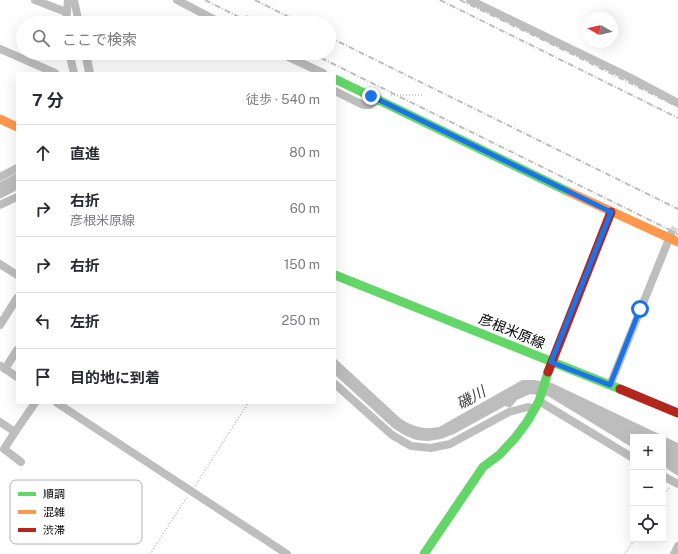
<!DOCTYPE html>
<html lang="ja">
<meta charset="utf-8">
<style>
:root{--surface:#fff;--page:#f2f2f3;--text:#2b2b33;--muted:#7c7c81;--line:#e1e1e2}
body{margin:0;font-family:"Public Sans","Noto Sans JP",sans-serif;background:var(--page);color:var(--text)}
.controls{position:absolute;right:12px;bottom:12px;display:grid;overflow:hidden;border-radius:0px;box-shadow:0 4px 16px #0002}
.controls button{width:36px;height:36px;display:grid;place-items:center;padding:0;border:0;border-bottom:1px solid var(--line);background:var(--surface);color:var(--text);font:20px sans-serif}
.compass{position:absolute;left:582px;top:12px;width:36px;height:36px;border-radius:50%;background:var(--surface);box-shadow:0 4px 16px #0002;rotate:278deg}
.stop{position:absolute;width:12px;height:12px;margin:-9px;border:3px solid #1a73e8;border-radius:50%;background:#fff}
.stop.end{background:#1a73e8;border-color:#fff;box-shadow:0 1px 4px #0008}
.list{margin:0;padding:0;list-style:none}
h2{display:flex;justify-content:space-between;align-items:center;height:52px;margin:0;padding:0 16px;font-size:17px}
h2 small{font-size:13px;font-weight:400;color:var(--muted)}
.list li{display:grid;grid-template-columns:26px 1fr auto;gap:12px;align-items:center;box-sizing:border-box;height:56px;padding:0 16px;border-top:1px solid var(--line)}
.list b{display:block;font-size:15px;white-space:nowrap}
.list p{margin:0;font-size:13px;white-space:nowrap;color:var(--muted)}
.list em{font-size:13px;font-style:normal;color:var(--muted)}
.icon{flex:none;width:22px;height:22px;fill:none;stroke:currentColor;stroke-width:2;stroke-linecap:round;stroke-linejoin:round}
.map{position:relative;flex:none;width:678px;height:554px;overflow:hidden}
.search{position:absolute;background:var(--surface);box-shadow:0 4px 16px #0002;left:16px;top:16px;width:320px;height:44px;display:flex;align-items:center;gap:10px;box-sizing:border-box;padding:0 14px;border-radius:22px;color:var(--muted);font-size:15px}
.panel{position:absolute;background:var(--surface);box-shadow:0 4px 16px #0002;left:16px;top:72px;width:320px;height:332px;border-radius:0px}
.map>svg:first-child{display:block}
</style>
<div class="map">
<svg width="678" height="554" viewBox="0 0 678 554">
<rect width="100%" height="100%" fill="#fff"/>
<g fill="#bdbdbd">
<path d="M70,0H78L83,23H75Z"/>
<path d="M81,53H90L94,73H85Z"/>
<path d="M17,173V190L0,199V182Z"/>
<path d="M335,358L401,419C414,427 424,430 439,427L522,380H534L552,383L678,443V476L663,466V437H633V448L548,396L530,394L517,400L510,408L505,406L454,434L441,439L428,441L416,440L404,435L393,428L335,375Z"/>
</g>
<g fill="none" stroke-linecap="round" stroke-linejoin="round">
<path stroke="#d9d9d9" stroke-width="8" stroke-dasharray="8 4" stroke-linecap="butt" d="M671,234L678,224"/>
<g stroke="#b9b9b9" stroke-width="1.5" stroke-dasharray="1 2" stroke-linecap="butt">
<path d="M391,95H423"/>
<path d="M195,486L248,403"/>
<path d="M663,496L669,488"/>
<path d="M150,554L187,497"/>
<path d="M625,554L635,539"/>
</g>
<g stroke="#bebebe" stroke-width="8">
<path d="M35,0L66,12"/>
<path d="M177,0L221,23"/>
<path d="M470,0L629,77L678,103"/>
<path d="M66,23L68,0"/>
<path d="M0,49L55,73"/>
<path d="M69,53L74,73"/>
<path d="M280,53L323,73"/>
<path d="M335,91L363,105H370L379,99"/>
<path d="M0,177L17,168"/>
<path d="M0,205L17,197"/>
<path d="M0,264L17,275"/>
<path d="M0,325L17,298"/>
<path d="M1,366L17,377"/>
<path d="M5,369L17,350"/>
<path d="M335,384L392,435L411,446L431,448L450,444L509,412L528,407L534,409"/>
<path d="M610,385L671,234"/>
<path d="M539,401L633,458"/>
<path d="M57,403L287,554"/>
<path d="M0,422L15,432L35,403"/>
<path d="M15,432L4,449L21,462"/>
<path d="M663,476L678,484"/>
<path d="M674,554L678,546"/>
</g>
<g stroke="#63d668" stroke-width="9">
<path d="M335,79L569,192"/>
<path d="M335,275L620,389"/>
<path d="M424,554L483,467L499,455L515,438L527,422L539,401L548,372"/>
</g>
<g stroke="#ff974d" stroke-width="9">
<path d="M0,119L17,127"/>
<path d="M569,192L678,242"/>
</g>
<g stroke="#b3261e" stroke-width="9">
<path d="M548,372L611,212"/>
<path d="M620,389L678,413"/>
</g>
<g stroke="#bebebe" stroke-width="2" stroke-dasharray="6 2 1 2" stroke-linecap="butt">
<path d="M205,0L251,23"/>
<path d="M255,0L301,23"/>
<path d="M440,0L678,118"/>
<path d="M460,0L572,54L678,107"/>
<path d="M246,16L260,23"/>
<path d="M329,37L678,209"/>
<path d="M311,53L678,234"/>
</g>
</g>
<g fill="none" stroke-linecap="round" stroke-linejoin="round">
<path stroke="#1a73e8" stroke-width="5" d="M371,96L611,212L551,362L610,385L640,309"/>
</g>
<g text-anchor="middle" stroke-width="3" stroke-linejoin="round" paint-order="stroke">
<g font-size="14" fill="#000" stroke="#fff">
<text transform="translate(512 331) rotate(22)" y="5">彦根米原線</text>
</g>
<g font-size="15" font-style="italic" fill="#424242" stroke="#fff">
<text transform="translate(471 398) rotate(-29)" y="5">磯川</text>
</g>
</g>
<rect x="10" y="480" width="132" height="64" rx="6" fill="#fff" stroke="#b2b2b2" stroke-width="1"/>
<rect x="18" y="492" width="18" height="4" fill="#63d668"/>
<rect x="18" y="510" width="18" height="4" fill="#ff974d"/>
<rect x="18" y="528" width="18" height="4" fill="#b3261e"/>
<g font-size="11" fill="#000">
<text x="43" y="498">順調</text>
<text x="43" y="516">混雑</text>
<text x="43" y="534">渋滞</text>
</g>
</svg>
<div class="controls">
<button>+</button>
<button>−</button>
<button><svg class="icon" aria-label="locate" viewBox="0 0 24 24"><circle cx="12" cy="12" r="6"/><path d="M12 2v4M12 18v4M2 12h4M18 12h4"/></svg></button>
</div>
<svg class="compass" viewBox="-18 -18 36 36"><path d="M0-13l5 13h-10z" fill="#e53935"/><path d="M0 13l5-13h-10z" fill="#7c7c81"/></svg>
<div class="stop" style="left:640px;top:309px"></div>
<div class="stop end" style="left:371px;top:96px"></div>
<div class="search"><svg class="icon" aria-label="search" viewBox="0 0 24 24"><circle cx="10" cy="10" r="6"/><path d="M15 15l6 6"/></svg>ここで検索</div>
<section class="panel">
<h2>7 分<small>徒歩 · 540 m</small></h2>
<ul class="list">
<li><svg class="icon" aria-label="ahead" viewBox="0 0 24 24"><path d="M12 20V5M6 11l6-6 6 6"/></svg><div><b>直進</b></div><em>80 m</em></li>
<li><svg class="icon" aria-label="right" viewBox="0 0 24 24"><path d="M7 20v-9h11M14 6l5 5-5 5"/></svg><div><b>右折</b><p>彦根米原線</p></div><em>60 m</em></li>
<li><svg class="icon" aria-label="right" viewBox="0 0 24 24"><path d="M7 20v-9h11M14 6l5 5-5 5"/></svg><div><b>右折</b></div><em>150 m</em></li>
<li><svg class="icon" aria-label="left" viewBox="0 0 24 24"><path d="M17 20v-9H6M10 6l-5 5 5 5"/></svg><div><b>左折</b></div><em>250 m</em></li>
<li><svg class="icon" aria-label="arrive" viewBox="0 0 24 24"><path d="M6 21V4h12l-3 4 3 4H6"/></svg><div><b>目的地に到着</b></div></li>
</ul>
</section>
</div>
